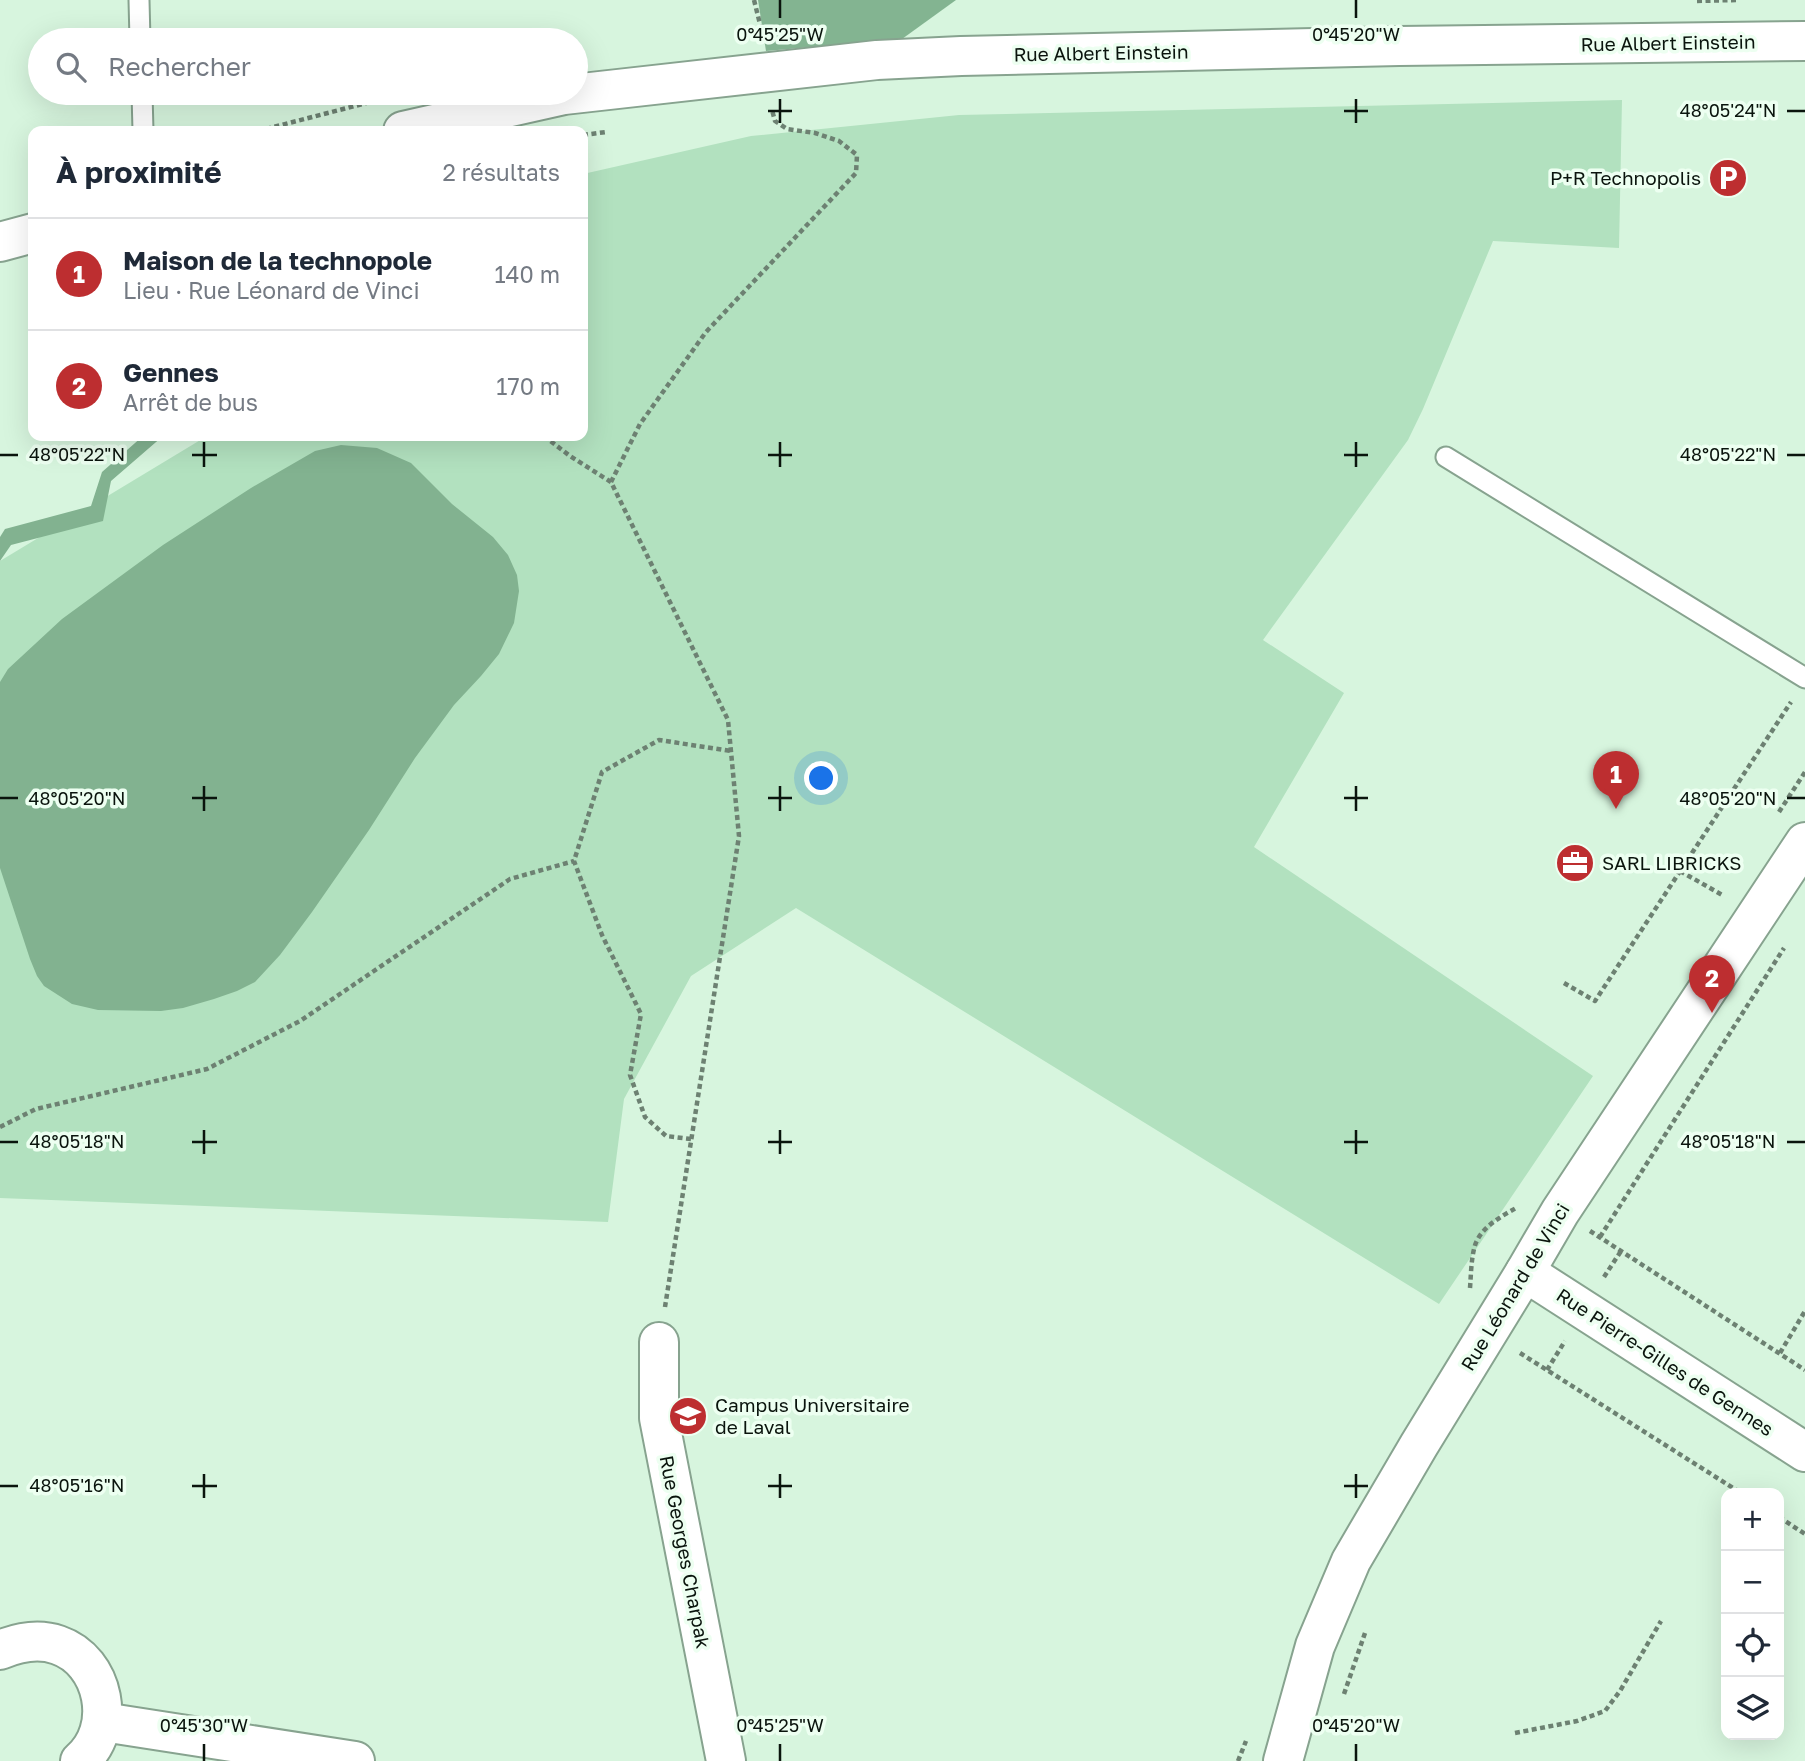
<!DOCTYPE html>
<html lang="fr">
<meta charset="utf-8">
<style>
:root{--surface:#fff;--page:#f2f2f3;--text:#1f2937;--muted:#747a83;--line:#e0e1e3;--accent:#bd2e30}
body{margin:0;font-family:"Golos Text",sans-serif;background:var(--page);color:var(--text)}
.controls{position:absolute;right:21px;bottom:21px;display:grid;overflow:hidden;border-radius:14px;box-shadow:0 7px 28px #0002}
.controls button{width:63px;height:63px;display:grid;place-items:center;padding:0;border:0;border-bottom:2px solid var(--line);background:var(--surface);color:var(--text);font:35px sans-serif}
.you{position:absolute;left:822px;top:779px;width:24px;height:24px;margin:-18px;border:5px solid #fff;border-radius:50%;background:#1a73e8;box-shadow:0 0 0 10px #1a73e833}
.badge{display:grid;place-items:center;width:46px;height:46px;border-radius:50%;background:var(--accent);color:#fff;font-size:23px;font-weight:700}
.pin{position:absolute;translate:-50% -58px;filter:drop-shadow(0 2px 4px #0008)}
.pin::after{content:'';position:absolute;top:37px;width:24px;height:21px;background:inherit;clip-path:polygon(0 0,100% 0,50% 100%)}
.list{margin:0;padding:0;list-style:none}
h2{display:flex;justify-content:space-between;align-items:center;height:91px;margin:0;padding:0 28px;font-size:30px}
h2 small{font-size:23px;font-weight:400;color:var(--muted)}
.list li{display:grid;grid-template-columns:46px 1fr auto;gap:21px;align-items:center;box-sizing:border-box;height:112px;padding:0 28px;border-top:2px solid var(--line)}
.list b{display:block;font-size:26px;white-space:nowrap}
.list p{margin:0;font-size:23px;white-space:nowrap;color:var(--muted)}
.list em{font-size:23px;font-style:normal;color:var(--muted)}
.icon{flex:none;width:38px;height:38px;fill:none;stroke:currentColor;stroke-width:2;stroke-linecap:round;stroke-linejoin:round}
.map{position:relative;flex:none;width:1805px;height:1761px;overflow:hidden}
.search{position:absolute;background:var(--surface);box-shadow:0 7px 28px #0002;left:28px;top:28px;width:560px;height:77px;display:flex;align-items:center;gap:18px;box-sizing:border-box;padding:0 24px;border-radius:38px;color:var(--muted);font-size:26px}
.panel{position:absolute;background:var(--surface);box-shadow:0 7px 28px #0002;left:28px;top:126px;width:560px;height:315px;border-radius:14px}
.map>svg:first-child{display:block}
</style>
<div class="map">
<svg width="1805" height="1761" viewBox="0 0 1805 1761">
<rect width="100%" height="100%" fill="#d7f5de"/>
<path fill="#b2e1bf" d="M1622,100L1619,248L1493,241L1423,409L1408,440L1263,640L1344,693L1254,847L1593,1076L1439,1304L796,908L691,976L624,1099L608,1222L0,1198V561L207,436H583V174L751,136L959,115Z"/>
<path fill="#83b491" d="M758,0H956L902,39L766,51Z"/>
<g fill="#82b290">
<path d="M143,436H163L111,481L103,521L11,545L0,561V537L5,529L91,506L102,472Z"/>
<path d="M341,445L377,448L411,463L452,504L493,537L508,555L517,575L519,591L514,623L499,654L481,676L454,705L415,758L369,830L312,912L280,955L255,982L237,991L214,999L183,1008L161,1011L98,1010L72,1004L44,986L37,976L30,959L0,868V682L8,669L62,619L163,545L251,488L315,451Z"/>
</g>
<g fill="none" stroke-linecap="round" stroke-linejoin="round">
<defs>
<g id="service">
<path d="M139,0L140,40"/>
<path d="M142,93L143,131"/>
<path d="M1446,457L1805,678"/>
</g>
<g id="minor">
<path d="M403,131L564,95L877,60L961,56L1399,46L1805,41"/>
<path d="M0,242L33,233"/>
<path d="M1525,1272L1805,1452"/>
<path d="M659,1342V1418L726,1761"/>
<path d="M0,1650C19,1642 38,1638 58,1645C105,1661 118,1729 80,1761"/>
<path d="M103,1722L355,1761"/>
<path d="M1283,1761L1315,1646L1351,1561L1419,1445L1525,1272L1560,1212L1805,842"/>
</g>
</defs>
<use href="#service" stroke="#87a38f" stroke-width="23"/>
<use href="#minor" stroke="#87a38f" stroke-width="42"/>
<g stroke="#6d8172" stroke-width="4.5" stroke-dasharray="5 3.5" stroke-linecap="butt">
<path d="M754,0L763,36"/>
<path d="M1697,1L1736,0"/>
<path d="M258,131L382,99"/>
<path d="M583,135L606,132"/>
<path d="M544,436L570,456L611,482L728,720L739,836L665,1307"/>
<path d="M611,482L640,424L706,332L856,173L857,155L839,141L815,133L787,129L775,121L772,110"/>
<path d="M1779,812L1805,772"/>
<path d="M1680,871L1724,896"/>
<path d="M1564,983L1595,1001L1791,702"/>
<path d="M0,1127L36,1109L207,1069L300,1021L510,879L574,861"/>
<path d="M691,1139L666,1136L645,1117L630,1075L641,1014L602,935L574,861L602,772L659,740L731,751"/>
<path d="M1590,1231L1805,1370"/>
<path d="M1600,1237L1784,948"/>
<path d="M1604,1277L1621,1251"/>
<path d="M1470,1288C1471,1275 1471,1262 1474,1249C1478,1229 1500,1217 1516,1208"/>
<path d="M1520,1353L1741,1493"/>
<path d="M1780,1353L1805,1311"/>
<path d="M1547,1370L1565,1341"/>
<path d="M1779,1517L1805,1534"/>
<path d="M1344,1694L1365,1633"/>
<path d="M1515,1733L1577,1721L1605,1711L1620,1691L1661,1621"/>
<path d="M1238,1761L1246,1741"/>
</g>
<use href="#service" stroke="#fff" stroke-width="19"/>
<use href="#minor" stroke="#fff" stroke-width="38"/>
</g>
<path fill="none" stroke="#0a140d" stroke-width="2.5" d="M780,0V18M1356,0V18M780,99V123M1356,99V123M768,111H792M1344,111H1368M1787,111H1805M204,442V467M780,442V467M1356,442V467M0,455H18M192,455H217M768,455H792M1344,455H1368M1787,455H1805M204,786V811M780,786V811M1356,786V811M0,798H18M192,798H217M768,798H792M1344,798H1368M1787,798H1805M204,1130V1154M780,1130V1154M1356,1130V1154M0,1142H18M192,1142H217M768,1142H792M1344,1142H1368M1787,1142H1805M204,1474V1498M780,1474V1498M1356,1474V1498M0,1486H18M192,1486H217M768,1486H792M1344,1486H1368M204,1744V1761M780,1744V1761M1356,1744V1761"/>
<defs>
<symbol id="parking-disc" viewBox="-11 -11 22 22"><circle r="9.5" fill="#bd2e30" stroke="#edfff1"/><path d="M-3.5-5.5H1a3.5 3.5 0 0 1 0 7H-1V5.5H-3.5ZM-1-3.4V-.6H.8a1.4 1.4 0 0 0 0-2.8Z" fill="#fff"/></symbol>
<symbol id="office-disc" viewBox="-11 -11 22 22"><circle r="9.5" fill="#bd2e30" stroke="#edfff1"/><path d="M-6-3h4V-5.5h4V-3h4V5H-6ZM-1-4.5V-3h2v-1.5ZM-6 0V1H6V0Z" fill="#fff"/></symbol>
<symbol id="university-disc" viewBox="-11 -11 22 22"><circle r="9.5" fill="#bd2e30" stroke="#edfff1"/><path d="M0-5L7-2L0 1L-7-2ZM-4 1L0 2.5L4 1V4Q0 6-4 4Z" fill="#fff"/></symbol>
</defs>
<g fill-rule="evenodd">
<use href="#parking-disc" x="1706" y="156" width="44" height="44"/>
<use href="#office-disc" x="1553" y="841" width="44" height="44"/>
<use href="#university-disc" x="666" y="1394" width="44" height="44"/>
</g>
<g text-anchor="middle" stroke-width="7" stroke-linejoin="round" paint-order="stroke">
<g font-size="19" fill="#0a140d" stroke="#edfff1">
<text transform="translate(1668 43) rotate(-1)" y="7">Rue Albert Einstein</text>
<text transform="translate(1101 53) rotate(-1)" y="7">Rue Albert Einstein</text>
<text transform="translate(1515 1287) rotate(-59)" y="7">Rue Léonard de Vinci</text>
<text transform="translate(1665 1362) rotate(33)" y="7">Rue Pierre-Gilles de Gennes</text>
<text transform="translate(685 1552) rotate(79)" y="7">Rue Georges Charpak</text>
</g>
<g font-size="19" fill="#0a140d" stroke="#edfff1" text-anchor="start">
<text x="1701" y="185" text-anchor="end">P+R Technopolis</text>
<text x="1602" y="870">SARL LIBRICKS</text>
<text x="715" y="1412">Campus Universitaire<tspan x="715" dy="22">de Laval</tspan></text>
</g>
</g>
<g font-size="18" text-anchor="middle" fill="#0a140d" stroke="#edfff1" stroke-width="7" stroke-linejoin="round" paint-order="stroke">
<text x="780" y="41">0°45'25"W</text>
<text x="1356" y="41">0°45'20"W</text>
<text x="1728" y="117">48°05'24"N</text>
<text x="77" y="461">48°05'22"N</text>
<text x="1728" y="461">48°05'22"N</text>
<text x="77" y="805">48°05'20"N</text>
<text x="1728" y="805">48°05'20"N</text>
<text x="77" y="1148">48°05'18"N</text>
<text x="1728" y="1148">48°05'18"N</text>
<text x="77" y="1492">48°05'16"N</text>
<text x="204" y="1732">0°45'30"W</text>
<text x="780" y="1732">0°45'25"W</text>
<text x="1356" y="1732">0°45'20"W</text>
</g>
</svg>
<div class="controls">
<button>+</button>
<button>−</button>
<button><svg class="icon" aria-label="locate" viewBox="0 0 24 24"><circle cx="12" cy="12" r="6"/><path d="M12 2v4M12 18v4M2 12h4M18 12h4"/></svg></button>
<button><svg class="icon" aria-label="layers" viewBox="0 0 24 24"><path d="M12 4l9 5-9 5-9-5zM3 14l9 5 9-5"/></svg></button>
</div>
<div class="you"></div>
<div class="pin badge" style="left:1616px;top:809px">1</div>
<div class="pin badge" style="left:1712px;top:1013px">2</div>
<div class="search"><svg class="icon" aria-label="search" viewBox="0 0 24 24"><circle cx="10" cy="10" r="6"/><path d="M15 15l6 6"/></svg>Rechercher</div>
<section class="panel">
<h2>À proximité<small>2 résultats</small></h2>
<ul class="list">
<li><span class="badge">1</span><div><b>Maison de la technopole</b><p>Lieu · Rue Léonard de Vinci</p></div><em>140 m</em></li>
<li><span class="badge">2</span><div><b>Gennes</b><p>Arrêt de bus</p></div><em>170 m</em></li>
</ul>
</section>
</div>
